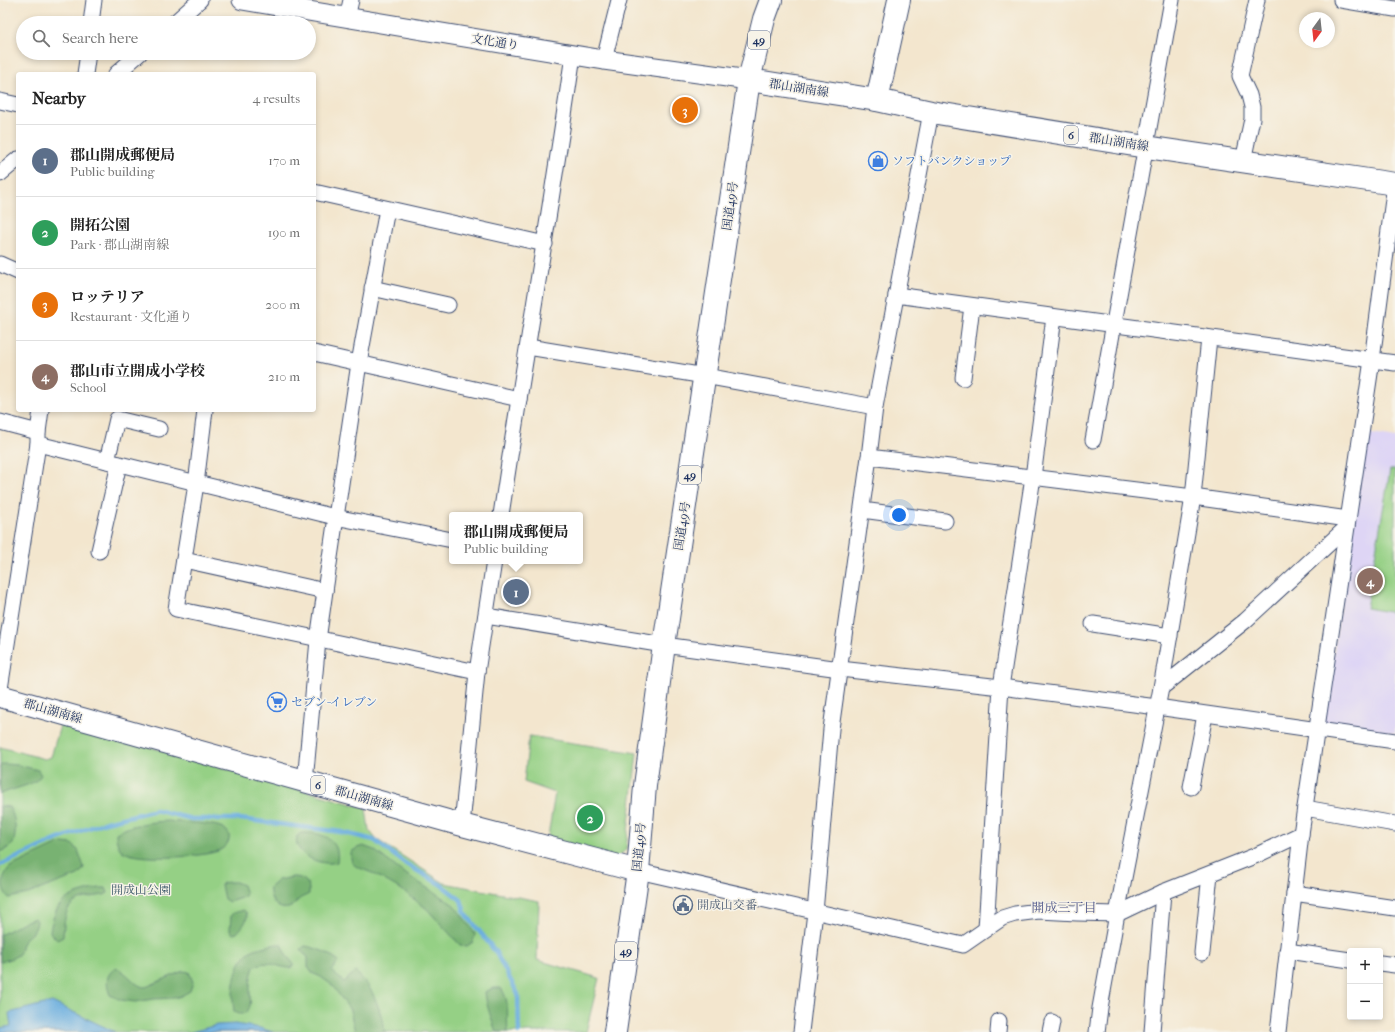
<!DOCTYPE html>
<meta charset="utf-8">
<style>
:root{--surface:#fff;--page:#f2f2f2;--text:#222;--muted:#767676;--line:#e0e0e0;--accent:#1f6fb2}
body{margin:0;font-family:"IM FELL French Canon","Noto Serif JP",serif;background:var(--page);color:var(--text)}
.controls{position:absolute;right:12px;bottom:12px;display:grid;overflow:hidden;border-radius:4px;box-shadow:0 2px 6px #0003}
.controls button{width:36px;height:36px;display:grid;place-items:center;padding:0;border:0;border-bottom:1px solid var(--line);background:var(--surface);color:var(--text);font:20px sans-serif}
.compass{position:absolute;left:1299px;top:12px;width:36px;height:36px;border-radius:50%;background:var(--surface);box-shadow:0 2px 6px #0003;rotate:195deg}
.you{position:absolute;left:899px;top:515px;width:14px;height:14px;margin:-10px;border:3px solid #fff;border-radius:50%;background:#1a73e8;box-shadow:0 0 0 6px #1a73e833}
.badge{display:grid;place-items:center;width:26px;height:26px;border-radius:50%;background:var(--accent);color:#fff;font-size:13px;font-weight:700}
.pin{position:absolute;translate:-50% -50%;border:2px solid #fff;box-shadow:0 1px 4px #0006}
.popup{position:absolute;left:449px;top:512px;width:134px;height:52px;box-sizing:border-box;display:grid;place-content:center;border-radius:4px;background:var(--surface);filter:drop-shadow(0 1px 3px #0005);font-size:13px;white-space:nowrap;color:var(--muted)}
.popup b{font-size:15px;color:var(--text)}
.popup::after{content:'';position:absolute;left:50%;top:100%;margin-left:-8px;border:8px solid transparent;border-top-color:var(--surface)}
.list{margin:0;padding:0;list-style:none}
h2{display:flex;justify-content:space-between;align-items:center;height:52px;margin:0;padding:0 16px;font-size:17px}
h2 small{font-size:13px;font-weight:400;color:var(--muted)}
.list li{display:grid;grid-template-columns:26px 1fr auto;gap:12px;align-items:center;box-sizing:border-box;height:72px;padding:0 16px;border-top:1px solid var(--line)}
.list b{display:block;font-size:15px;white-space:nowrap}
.list p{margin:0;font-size:13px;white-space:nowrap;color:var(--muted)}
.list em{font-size:13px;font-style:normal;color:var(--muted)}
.icon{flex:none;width:22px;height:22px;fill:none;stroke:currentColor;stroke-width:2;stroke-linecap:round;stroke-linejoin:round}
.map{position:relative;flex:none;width:1395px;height:1032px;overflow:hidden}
.search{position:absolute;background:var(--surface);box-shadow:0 2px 6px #0003;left:16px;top:16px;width:300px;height:44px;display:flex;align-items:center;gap:10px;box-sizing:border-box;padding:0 14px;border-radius:22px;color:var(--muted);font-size:15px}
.panel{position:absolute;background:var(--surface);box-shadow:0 2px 6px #0003;left:16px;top:72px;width:300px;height:340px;border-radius:4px}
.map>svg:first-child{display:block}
</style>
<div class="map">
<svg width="1395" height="1032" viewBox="0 0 1395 1032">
<rect width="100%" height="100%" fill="#f7f3e8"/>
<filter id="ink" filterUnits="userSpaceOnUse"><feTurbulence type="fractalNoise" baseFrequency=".025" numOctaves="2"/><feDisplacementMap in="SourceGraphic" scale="8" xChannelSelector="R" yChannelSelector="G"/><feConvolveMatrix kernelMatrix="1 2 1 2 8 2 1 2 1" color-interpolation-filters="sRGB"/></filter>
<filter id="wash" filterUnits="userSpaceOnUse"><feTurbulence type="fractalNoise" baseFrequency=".012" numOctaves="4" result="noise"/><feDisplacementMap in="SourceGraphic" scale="16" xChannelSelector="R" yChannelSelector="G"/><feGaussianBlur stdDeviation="0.9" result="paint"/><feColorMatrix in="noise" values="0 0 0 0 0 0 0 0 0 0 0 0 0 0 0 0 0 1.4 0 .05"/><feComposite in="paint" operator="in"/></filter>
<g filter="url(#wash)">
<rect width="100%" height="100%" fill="#f3e6ce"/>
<path fill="#ded5f5" d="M1367,433L1395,438V733L1323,723Z"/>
<g fill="#95d085" stroke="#588072">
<path d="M1390,470H1395V613L1366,608Z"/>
<path d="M61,722L366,808L369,830L376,839L444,883L539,901L537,960L599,978L586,1032H0V747L45,759L51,757Z"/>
<path d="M529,736L637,753L626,849L617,859L547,843L555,793L524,782Z"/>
</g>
<g fill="#78b272" stroke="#4a7068">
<path d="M4,764L18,765L38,770L41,775L37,780L30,784L0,794V766Z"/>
<path d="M0,806L9,807C16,818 17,832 13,844L5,850L0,852Z"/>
<path d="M168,821C183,823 211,822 223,828C235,835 228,847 218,851C203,857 133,862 121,850C117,845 116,839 116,833C132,824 150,822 168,821Z"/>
<path d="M301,833C321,832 341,838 337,862C322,867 292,855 297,836Z"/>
<path d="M61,843L72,844L78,850L84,867L82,871L78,875L28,894L9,898C0,888 1,877 10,867Z"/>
<path d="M363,846L374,850L401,871L454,905L472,929L475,934L473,942L467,946L460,945L427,909L402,890L372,873L357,867L352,863L351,858V852L357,848Z"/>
<path d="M293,877C304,877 310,882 309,894C306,896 301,897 298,900C295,903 295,905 291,907C278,913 268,899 270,887L278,880Z"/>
<path d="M229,882H236L243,885L246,894L244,897L229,902L224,899L221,885L223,883Z"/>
<path d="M99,888H106L108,893L104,895C70,900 65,902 63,937L57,940L51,934L50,931C56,898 69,895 99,888Z"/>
<path d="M244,910C252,917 242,927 237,933L233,934L230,930L231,915L233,913Z"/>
<path d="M35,918L37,921C36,935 27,933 22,944C20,948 22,951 18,955C12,959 6,960 0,962V935L24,922Z"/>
<path d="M277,944H281L286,955L293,963V965L291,968C276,968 269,958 254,967C252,973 250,980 250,986C249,995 254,1007 245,1013C241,1015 237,1014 234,1011C231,993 234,964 249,952C257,947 268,946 277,944Z"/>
<path d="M305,946C317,948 329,953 339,961L331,971L344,982L355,972C373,985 381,1011 385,1032H355L350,1010L332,985L321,977L312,973L308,967V957L303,953L301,949Z"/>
<path d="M116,968C129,972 135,988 146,987L183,971L189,972L193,982L190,991L181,996L174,998L153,999L135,1002L121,1000L110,995C106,984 105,974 116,968Z"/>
<path d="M493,988H501C511,1002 506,1017 508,1032H496C492,1020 486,1005 485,992Z"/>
</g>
<g fill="#6aaedf" stroke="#426e9e">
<path d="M52,1002L115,1032H0V1028L11,1026L9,1013Z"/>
<path d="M235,1024L260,1028L273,1032H191L217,1025Z"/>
</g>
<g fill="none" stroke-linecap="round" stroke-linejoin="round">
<path stroke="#6aaedf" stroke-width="4.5" d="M0,865L58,839L106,822L156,810L192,819H240L341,832L374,840L406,864L440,884L461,900L465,913L495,951L518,994L519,1032"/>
</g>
</g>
<g filter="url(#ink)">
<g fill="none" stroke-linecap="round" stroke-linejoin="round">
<defs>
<g id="minor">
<path d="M1341,0L1395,9"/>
<path d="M347,18L351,0"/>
<path d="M91,23L94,0"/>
<path d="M174,23L200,0"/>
<path d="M604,60L619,0"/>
<path d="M85,74L88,53"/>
<path d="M116,74L140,53"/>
<path d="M0,101L18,105"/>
<path d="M1243,161L1252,119V107L1249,95L1240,76L1257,0"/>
<path d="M0,174L18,159"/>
<path d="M314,192L545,244"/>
<path d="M0,264L18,272"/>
<path d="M372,288L448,305"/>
<path d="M896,295L1395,363"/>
<path d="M528,347L705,376L875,407"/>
<path d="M314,353L519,399"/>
<path d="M963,378L972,306"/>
<path d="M205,410L196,484L176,609L477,672"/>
<path d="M0,422L38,432"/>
<path d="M1093,440L1172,0"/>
<path d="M38,444L335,517L452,540"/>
<path d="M869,457L1193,497L1348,519"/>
<path d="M107,461L117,419L159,429"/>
<path d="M862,510L945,521"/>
<path d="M501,515C524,361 551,209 573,55"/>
<path d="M99,551L119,464"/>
<path d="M184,560L325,591"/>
<path d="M486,616L664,645L840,669L1001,687L1157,707L1395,741"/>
<path d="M1093,624L1170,636"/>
<path d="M1161,688L1245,621L1347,527"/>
<path d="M0,689L38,444V432L41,410"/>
<path d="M305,782L318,640L325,591L359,363L387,209"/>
<path d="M1191,787L1205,715"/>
<path d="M1305,808L1395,824"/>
<path d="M462,825L477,672L494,561"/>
<path d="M638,871L963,945L1002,918L1015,914L1039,911L1077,913L1117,914L1163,892L1257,855L1301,834"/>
<path d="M1294,893L1395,908"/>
<path d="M986,929L1001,687L1033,477L1054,317"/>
<path d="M1287,951L1350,960"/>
<path d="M1202,953L1210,874"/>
<path d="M1380,963L1395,965"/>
<path d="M801,1032L815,912L831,729L869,457L875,407L931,112"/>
<path d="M998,1032L999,1021"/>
<path d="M1050,1032L1052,1022"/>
<path d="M1097,1032L1100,1008L1117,914L1161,688L1193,497L1209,338"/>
<path d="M1152,1032L1163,892"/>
<path d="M1278,1032L1301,834L1372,360L1395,184"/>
</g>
<path id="tertiary" d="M242,0L604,60L749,80"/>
<path id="secondary" d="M877,100L899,0"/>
<g id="primary">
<path d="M749,80L877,100L931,112L1146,147L1395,184"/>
<path d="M0,696L462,825L638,871"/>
</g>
<path id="trunk" d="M615,1032L638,871L645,786L664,645L749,80L764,19L771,0"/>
</defs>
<use href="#minor" stroke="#3b4a6f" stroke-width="17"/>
<use href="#tertiary" stroke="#3b4a6f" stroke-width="21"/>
<use href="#secondary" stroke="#3b4a6f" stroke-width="24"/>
<use href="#primary" stroke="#3b4a6f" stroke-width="24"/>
<use href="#trunk" stroke="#3b4a6f" stroke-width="24"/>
<use href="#minor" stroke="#fff" stroke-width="15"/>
<use href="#tertiary" stroke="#fff" stroke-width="19"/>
<use href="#secondary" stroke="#fff" stroke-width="22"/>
<use href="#primary" stroke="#fff" stroke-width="22"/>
<use href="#trunk" stroke="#fff" stroke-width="22"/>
</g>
</g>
<defs>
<symbol id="shop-ring" viewBox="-11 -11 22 22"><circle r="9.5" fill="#f7f3e8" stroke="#3f7fe0" stroke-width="1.5"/><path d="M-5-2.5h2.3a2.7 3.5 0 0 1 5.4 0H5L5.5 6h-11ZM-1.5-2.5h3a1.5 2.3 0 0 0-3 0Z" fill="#3f7fe0"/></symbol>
<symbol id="supermarket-ring" viewBox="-11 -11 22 22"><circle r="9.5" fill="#f7f3e8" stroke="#3f7fe0" stroke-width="1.5"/><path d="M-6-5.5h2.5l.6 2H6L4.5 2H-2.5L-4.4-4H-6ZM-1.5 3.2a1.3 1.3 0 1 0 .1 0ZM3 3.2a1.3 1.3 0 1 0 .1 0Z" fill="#3f7fe0"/></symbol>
<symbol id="civic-ring" viewBox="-11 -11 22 22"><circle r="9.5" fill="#f7f3e8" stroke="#5c6f8a" stroke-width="1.5"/><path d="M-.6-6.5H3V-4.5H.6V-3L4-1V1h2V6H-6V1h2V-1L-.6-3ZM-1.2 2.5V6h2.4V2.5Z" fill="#5c6f8a"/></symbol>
</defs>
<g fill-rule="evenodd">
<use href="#shop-ring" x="867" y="150" width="22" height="22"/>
<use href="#supermarket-ring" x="266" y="691" width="22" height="22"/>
<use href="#civic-ring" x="672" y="894" width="22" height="22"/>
</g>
<g text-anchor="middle" stroke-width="3" stroke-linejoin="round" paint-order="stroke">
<g fill="#f7f3e8" stroke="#5d6a87" stroke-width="1">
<rect x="748" y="31" width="22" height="18" rx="3"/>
<rect x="1064" y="126" width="14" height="18" rx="3"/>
<rect x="679" y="466" width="22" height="18" rx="3"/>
<rect x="311" y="776" width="14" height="18" rx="3"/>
<rect x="615" y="942" width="22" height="18" rx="3"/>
</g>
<g font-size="11" font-weight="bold" fill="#1b2f5e">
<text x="759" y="44">49</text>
<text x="1071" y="139">6</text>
<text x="690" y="479">49</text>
<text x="318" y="789">6</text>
<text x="626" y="955">49</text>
</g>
<g font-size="12" fill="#1b2f5e" stroke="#f7f3e8">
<text transform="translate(495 42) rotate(9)" y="4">文化通り</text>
<text transform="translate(799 88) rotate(9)" y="4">郡山湖南線</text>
<text transform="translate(1119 142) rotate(9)" y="4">郡山湖南線</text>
<text transform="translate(730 206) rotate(-82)" y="4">国道49号</text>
<text transform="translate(682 526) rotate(-81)" y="4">国道49号</text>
<text transform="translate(53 711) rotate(16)" y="4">郡山湖南線</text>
<text transform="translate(364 798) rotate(16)" y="4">郡山湖南線</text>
<text transform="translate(639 847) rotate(-85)" y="4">国道49号</text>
</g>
<g font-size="12" fill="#366cbe" stroke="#f7f3e8" text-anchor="start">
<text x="892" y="165">ソフトバンクショップ</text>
<text x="291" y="706">セブン-イレブン</text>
</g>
<g font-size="12" fill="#3a5768" stroke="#f7f3e8">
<text x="141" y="894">開成山公園</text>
</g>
<g font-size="12" fill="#4e5e75" stroke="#f7f3e8" text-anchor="start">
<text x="697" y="909">開成山交番</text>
</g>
<g font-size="13" fill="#51598c" stroke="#f7f3e8">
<text x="1064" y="912">開成三丁目</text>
</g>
</g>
</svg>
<div class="controls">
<button>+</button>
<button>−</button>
</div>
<svg class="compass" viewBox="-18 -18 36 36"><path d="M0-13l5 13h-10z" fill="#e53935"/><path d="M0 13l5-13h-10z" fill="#767676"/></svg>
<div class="you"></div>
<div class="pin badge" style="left:516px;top:592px;background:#5c6f8a">1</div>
<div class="popup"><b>郡山開成郵便局</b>Public building</div>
<div class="pin badge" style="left:590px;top:818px;background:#2e9e5b">2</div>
<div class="pin badge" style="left:685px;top:110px;background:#e8710a">3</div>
<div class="pin badge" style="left:1370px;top:581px;background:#8d6e63">4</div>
<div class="search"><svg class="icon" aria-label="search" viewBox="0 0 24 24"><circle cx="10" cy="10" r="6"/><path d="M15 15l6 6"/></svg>Search here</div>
<section class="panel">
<h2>Nearby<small>4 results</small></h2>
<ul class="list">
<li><span class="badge" style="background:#5c6f8a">1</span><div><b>郡山開成郵便局</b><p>Public building</p></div><em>170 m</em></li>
<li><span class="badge" style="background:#2e9e5b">2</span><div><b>開拓公園</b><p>Park · 郡山湖南線</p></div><em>190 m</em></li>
<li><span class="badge" style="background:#e8710a">3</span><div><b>ロッテリア</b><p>Restaurant · 文化通り</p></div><em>200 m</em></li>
<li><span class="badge" style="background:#8d6e63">4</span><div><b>郡山市立開成小学校</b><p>School</p></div><em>210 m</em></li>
</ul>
</section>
</div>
